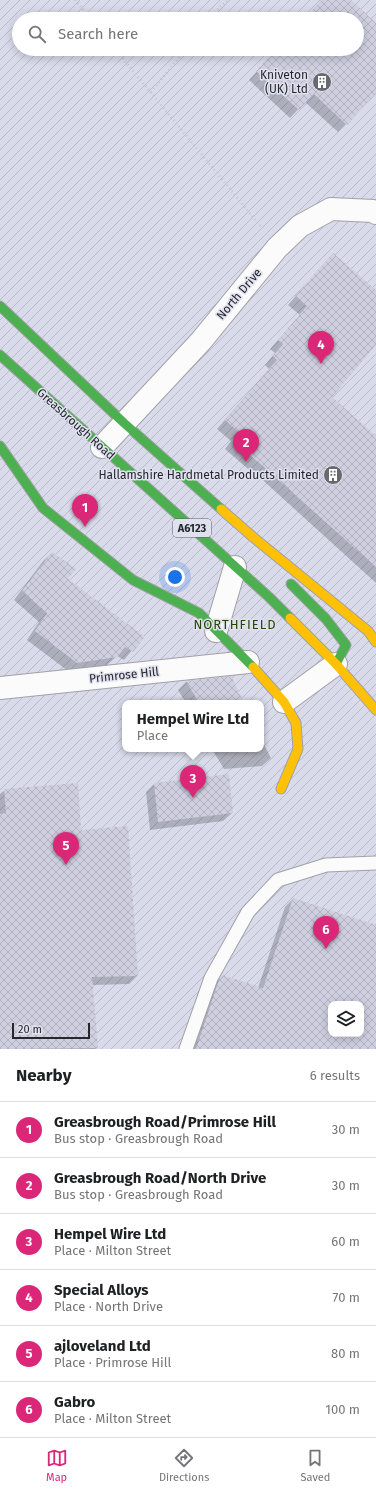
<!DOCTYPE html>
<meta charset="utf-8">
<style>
:root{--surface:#fff;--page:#f2f2f2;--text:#202124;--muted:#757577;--line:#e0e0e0;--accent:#db2777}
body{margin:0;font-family:"Fira Sans",sans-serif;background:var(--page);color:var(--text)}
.controls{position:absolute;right:12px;bottom:12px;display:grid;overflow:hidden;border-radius:8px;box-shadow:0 2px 10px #0003}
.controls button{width:36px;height:36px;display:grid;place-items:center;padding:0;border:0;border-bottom:1px solid var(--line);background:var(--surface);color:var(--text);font:20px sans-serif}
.scale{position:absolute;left:12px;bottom:10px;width:78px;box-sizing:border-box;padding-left:4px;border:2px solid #26272c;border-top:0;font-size:11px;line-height:14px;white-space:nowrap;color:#26272c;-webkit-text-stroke:3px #e0e1ef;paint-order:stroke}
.you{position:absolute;left:175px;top:577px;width:14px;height:14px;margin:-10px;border:3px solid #fff;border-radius:50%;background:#1a73e8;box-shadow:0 0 0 6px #1a73e833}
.badge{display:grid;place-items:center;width:26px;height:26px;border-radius:50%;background:var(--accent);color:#fff;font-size:13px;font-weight:700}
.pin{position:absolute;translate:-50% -33px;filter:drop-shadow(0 1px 2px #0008)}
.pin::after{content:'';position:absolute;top:21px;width:14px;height:12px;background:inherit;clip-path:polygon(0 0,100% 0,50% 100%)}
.popup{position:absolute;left:122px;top:700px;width:142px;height:52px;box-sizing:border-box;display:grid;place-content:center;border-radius:8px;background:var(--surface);filter:drop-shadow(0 1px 3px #0005);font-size:13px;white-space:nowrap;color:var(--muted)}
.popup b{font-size:15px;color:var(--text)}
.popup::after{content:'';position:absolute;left:50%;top:100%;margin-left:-8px;border:8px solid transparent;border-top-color:var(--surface)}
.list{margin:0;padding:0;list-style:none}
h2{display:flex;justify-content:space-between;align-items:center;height:52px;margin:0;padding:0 16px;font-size:17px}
h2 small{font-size:13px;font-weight:400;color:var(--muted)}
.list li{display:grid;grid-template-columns:26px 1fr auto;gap:12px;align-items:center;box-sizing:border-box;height:56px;padding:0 16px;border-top:1px solid var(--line)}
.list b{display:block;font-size:15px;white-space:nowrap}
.list p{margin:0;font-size:13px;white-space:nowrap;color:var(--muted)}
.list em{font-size:13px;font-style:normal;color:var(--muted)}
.icon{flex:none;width:22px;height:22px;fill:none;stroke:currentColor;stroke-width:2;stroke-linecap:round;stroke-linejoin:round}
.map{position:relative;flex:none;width:376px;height:1049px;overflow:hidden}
.search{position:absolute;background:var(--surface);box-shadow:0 2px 10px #0003;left:12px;right:12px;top:12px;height:44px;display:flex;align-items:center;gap:10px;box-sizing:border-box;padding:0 14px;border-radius:22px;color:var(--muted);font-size:15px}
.sheet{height:388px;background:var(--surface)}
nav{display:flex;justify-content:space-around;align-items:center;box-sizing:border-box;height:56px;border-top:1px solid var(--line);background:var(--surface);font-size:11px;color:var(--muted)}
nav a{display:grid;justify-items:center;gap:2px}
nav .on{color:var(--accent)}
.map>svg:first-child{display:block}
</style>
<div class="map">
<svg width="376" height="1049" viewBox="0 0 376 1049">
<defs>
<pattern id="industrial-furrows" width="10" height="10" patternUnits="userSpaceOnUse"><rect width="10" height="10" fill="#d9daea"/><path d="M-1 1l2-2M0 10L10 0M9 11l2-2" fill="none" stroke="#babbc9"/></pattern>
<pattern id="building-cross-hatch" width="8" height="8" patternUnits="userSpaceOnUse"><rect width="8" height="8" fill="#cfcfe0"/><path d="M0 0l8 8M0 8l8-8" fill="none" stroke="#b2b2c0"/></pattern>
</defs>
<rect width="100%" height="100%" fill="#e4e4ec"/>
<path fill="url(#industrial-furrows)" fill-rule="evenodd" d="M0,0H376V1049H0ZM19,19H357V49H19ZM125,703H261V749H125ZM331,1004H361V1034H331Z"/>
<g fill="#0003" fill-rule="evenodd">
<path d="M331,0H349L376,24V91L338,132L305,102L290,118L249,80L277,49H357V19H305Z"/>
<path d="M333,254L376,291V344L330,397L376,438V583L256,474L255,475L225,449L231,441L217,429L269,369L265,365L275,353L270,349L300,315L288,305Z"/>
<path d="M52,553L67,580L143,637L124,660L117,656L107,665L68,671L27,640L39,622L14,600L43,561Z"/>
<path d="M230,677L243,703H186L178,690L186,682Z"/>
<path d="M261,739L271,758L262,766L224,769L212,749H261Z"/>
<path d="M154,784L232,813L223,821L150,830L146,792Z"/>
<path d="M5,790L80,831L137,976L129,984L92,985L97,1048L96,1049H0V794Z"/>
<path d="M293,899L376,926V1049H191L214,984L222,976L258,988L285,907ZM331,1004H361V1034H331Z"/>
</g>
<g fill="url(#building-cross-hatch)" fill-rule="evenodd">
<path d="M321,0H351L376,23V93L347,125L314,94L299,110L256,71L277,49H357V19H304Z"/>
<path d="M333,253L376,290V345L332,397L376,436V567L264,467L232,440L239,432L225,420L277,360L273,356L283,344L278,340L307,306L295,296Z"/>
<path d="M52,552L76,569L68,579L145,637L133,652L125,647L117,657L77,663L35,631L47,613L22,591Z"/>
<path d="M231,676L244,703H199L186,681Z"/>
<path d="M229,774L233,813L158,822L154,783Z"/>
<path d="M78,783L81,830L128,826L138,976L92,977L98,1048L0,1049V814L6,813L4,789Z"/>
<path d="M293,898L376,925V1049H196L219,980L222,975L263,988ZM331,1004H361V1034H331Z"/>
</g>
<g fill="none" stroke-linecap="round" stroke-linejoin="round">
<defs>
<path id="lane" d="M186,1049L211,978L248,912L278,880L326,865L376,863"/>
<g id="street">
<path d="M102,447L201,341L277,248L300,226L331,209L373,211L376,213"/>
<path d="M216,631L235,567"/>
<path d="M0,688L248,662"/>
<path d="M284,702L336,664"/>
</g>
<g id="fast">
<path d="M0,306L124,423L221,509"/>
<path d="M0,355L269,597L290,618"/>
<path d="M0,446L43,508L133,580L199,613L253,667"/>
<path d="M291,584L326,619L346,645L336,664"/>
</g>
<g id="slow">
<path d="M221,509L253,537L368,631L376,642"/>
<path d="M290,618L336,664L376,710"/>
<path d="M253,667L284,702L296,723L298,749L281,789"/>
</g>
</defs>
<use href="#lane" stroke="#a1a1a7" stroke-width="15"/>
<use href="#street" stroke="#a1a1a7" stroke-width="24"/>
<use href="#fast" stroke="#a1a1a7" stroke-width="11"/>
<use href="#slow" stroke="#a1a1a7" stroke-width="11"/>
<g stroke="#c3c3c7" stroke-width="2.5" stroke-dasharray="1 3" stroke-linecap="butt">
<path d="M75,0L91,19"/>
<path d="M210,19L220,7L228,0"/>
<path d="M115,49L262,228"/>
<path d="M151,92L186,49"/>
</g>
<use href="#lane" stroke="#fbfbfc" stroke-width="13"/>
<use href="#street" stroke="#fbfbfc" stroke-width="22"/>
<use href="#fast" stroke="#4caf50" stroke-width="9"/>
<use href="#slow" stroke="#ffc107" stroke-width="9"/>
</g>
<defs>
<symbol id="building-disc" viewBox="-11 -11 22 22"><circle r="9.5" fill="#68696f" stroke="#e0e1ef"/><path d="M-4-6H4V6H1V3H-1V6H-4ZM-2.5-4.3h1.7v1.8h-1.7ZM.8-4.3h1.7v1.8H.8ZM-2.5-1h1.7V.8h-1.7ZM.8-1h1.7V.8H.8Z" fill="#fff"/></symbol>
</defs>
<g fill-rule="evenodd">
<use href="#building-disc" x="311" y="71" width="22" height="22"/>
<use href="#building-disc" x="322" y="464" width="22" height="22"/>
</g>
<g text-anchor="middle" stroke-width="3" stroke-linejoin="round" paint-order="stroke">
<rect fill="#e0e1ef" stroke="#5e5f66" stroke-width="1" x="173" y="519" width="38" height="18" rx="3"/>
<g font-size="11" font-weight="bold" fill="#26272c">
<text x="192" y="532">A6123</text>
</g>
<g font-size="12" fill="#26272c" stroke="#e0e1ef" text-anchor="end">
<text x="308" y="79">Kniveton<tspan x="308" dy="14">(UK) Ltd</tspan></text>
<text x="319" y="479">Hallamshire Hardmetal Products Limited</text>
</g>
<g font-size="12" fill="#26272c" stroke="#e0e1ef">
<text transform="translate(239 294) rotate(-50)" y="4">North Drive</text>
<text transform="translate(76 424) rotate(42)" y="4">Greasbrough Road</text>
<text transform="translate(124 675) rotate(-6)" y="4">Primrose Hill</text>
</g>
<g font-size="13" letter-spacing="1" fill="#264400" stroke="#e0e1ef">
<text x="235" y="629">NORTHFIELD</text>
</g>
</g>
</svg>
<div class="controls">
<button><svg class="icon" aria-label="layers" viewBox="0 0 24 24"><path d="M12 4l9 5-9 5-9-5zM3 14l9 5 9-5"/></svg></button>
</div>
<div class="scale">20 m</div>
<div class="you"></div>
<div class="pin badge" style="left:85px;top:527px">1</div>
<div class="pin badge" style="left:246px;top:462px">2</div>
<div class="pin badge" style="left:193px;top:798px">3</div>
<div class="popup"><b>Hempel Wire Ltd</b>Place</div>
<div class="pin badge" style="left:321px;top:364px">4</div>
<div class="pin badge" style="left:66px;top:865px">5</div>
<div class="pin badge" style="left:326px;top:949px">6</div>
<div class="search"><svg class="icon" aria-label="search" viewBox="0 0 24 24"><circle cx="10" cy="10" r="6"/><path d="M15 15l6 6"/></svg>Search here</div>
</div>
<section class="sheet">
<h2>Nearby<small>6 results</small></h2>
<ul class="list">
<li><span class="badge">1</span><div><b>Greasbrough Road/Primrose Hill</b><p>Bus stop · Greasbrough Road</p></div><em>30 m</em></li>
<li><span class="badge">2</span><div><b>Greasbrough Road/North Drive</b><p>Bus stop · Greasbrough Road</p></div><em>30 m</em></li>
<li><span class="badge">3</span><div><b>Hempel Wire Ltd</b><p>Place · Milton Street</p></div><em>60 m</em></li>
<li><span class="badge">4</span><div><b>Special Alloys</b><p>Place · North Drive</p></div><em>70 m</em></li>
<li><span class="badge">5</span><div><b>ajloveland Ltd</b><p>Place · Primrose Hill</p></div><em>80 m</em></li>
<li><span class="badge">6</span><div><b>Gabro</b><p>Place · Milton Street</p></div><em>100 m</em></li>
</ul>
</section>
<nav>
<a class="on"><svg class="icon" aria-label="map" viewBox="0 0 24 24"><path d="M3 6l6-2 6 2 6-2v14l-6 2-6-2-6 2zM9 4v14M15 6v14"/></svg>Map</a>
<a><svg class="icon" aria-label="directions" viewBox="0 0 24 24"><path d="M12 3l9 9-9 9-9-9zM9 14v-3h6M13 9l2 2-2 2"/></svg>Directions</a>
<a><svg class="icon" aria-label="saved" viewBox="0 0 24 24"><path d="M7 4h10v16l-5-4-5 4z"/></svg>Saved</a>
</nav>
